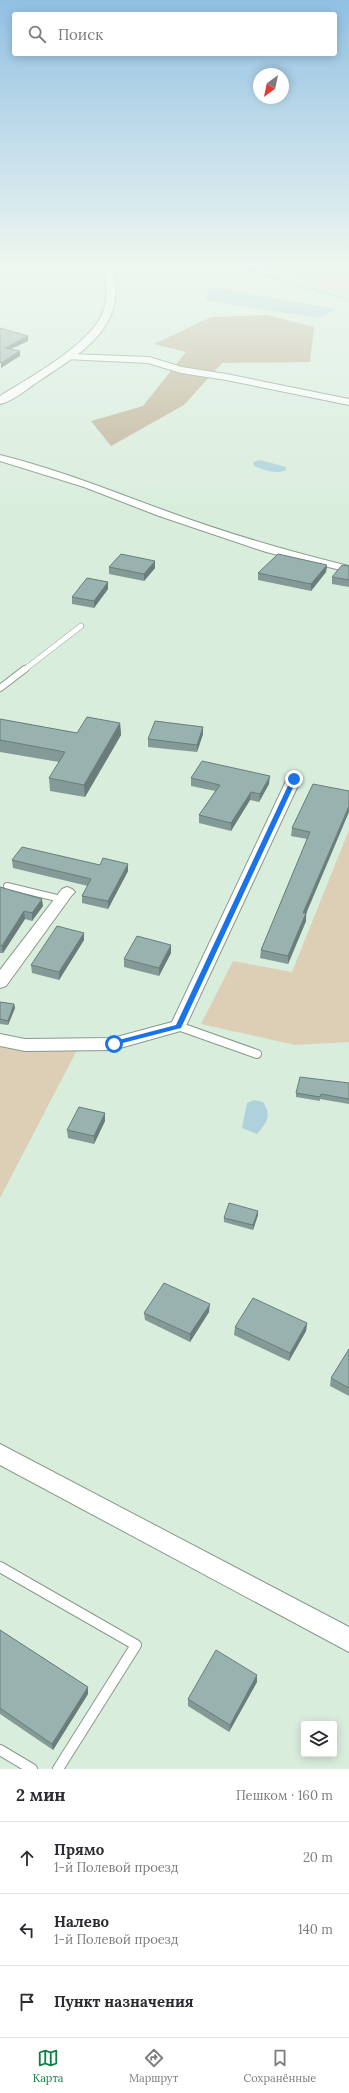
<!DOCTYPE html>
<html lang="ru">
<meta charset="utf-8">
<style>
:root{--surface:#fff;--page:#f7f7f7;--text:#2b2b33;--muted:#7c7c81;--line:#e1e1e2;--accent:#0b8043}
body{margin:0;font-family:Lora,serif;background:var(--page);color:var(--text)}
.controls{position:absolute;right:12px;bottom:12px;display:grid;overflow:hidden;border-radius:4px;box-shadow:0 2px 10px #0003}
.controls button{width:36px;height:36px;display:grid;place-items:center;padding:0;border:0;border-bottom:1px solid var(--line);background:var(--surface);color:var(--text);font:20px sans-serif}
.compass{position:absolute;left:253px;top:68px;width:36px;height:36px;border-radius:50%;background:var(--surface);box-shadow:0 2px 10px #0003;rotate:213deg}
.stop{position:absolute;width:12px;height:12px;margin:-9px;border:3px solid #1a73e8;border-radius:50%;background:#fff}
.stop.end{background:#1a73e8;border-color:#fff;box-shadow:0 1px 4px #0008}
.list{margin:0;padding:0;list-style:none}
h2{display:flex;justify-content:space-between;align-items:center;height:52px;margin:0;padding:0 16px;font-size:17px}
h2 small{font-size:13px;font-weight:400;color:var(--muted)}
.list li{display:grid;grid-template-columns:26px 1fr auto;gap:12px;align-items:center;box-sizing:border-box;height:72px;padding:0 16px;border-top:1px solid var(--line)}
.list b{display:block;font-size:15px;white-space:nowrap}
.list p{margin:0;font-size:13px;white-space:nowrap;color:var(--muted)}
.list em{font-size:13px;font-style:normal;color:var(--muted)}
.icon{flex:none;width:22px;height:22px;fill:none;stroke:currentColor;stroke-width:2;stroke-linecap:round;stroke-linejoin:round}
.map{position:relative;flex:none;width:349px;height:1769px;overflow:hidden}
.search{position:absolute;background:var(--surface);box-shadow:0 2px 10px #0003;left:12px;right:12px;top:12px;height:44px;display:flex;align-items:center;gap:10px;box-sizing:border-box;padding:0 14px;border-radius:4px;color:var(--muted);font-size:15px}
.sheet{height:268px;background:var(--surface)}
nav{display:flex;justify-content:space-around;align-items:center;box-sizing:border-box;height:56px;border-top:1px solid var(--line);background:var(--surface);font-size:11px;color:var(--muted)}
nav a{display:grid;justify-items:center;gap:2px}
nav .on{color:var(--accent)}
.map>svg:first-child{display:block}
</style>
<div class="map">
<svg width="349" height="1769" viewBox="0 0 349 1769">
<rect width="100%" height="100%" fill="#d9eddd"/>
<g fill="#dccfb5">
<path d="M242,264H349V296Z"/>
<path d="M349,830V1042L295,1045L201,1024L233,961L292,972Z"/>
<path d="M0,1046L24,1051L77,1050L0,1198Z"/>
</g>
<path fill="#bfb196" d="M267,315L314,327L310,362L222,363L184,405L111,446L91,421L143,406L186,352L154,344L211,317Z"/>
<g fill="#aed1dc">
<path d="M211,287L337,309L319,318L205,300Z"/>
<path d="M260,460L286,467V470C276,475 264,470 254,466L253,462Z"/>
<path d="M254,1100L263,1102C272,1116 267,1122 257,1134L242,1128L247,1103Z"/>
</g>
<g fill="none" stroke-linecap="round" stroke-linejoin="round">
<path stroke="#aed1dc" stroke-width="3" d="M230,264L349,300"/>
<defs>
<path id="service-far3" d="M24,670L81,626"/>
<g id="service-far2">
<path d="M0,688L25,669"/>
<path d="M7,886L61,899"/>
</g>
<path id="service-far1" d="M178,1026L257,1054"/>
<g id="service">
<path d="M0,1567L136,1645L58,1769"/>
<path d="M0,1750L32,1769"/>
</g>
<g id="minor">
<path d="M69,354L149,357L182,367L226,374L349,399V405L226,380L181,373L148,363L66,359L65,357Z"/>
<path d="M0,455C57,469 111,491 166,511C226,533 287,551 349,566V572L266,552L159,516L84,487L0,461Z"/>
<path d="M294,775L299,776L301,779L184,1030L113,1050L25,1051L0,1046V1034L25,1039L113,1038L172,1022L287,779L289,776Z"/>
<path d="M67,887L72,889L75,892L72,895L6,986L0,988V970L62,889Z"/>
<path d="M0,1444L349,1627V1652L0,1465Z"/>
</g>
<path id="tertiary" d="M103,264H112C129,325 86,350 42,379C29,387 14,401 0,404V396C29,378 91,344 103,312C109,296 106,280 103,264Z"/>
</defs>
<use href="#service-far3" stroke="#879a8b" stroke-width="6"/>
<use href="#service-far2" stroke="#879a8b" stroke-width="8"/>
<use href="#service-far1" stroke="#879a8b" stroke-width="10"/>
<use href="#service" stroke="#879a8b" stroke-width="12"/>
<use href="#minor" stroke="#879a8b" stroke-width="2"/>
<use href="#tertiary" stroke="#879a8b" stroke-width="2"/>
<use href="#service-far3" stroke="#fff" stroke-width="5"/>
<use href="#service-far2" stroke="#fff" stroke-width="6"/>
<use href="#service-far1" stroke="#fff" stroke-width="8"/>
<use href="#service" stroke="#fff" stroke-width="10"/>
<use href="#minor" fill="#fff" fill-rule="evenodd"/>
<use href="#tertiary" fill="#fff" fill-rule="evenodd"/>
</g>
<g fill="#839a96">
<path d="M327,565L326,572L311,591L258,580V573Z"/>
<path d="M349,566V587L332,584V577Z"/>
<path d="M109,567L155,568L144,581L109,574Z"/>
<path d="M108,589L94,608L72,604V597Z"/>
<path d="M0,719L77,733L120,723L121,735L85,797L50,791L49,778L59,762L0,752Z"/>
<path d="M203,727V734L197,752L148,747V739Z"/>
<path d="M191,778L269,784L259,802L250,800L231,831L199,823V815L215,791L191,786Z"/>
<path d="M313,784L306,921L288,964L260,958L261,950L307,839L291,836L292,828Z"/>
<path d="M12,860L128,871L108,909L82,903V896L88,886L13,868Z"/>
<path d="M0,887L43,906L32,921L25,919L3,953H0Z"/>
<path d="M84,933V940L59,980L32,973L31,965Z"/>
<path d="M171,953L159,976L124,967V959Z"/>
<path d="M0,1002L14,1004L15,1008L8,1025L0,1024Z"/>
<path d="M349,1083V1104L320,1099V1101L296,1097V1093Z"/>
<path d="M105,1121L94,1144L68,1138L67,1130Z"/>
<path d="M258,1211V1215L253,1230L224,1222V1218Z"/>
<path d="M209,1312L190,1342L145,1320L144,1313Z"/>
<path d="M307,1323L306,1331L289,1361L234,1335L235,1327Z"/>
<path d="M349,1349V1396L330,1386L331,1378Z"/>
<path d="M0,1630L88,1687V1694L53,1750L0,1714Z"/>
<path d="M257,1675V1682L229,1732L188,1706V1699Z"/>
</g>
<g fill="#6a7d7a">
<path d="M28,336V341L5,352V348Z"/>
<path d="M20,351V356L1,368V363Z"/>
<path d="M155,561V568L144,581V574Z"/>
<path d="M327,565L326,572L311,591V584Z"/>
<path d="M108,582V589L94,608V601Z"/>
<path d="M120,723L121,735L85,797L84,785Z"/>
<path d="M203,727V734L197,752V745Z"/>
<path d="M270,776L269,784L259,802L260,794Z"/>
<path d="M251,792L250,800L231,831V823Z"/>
<path d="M349,806V812L303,921V913Z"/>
<path d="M128,864V871L108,909V901Z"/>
<path d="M42,899L43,906L32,921V913Z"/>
<path d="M24,911L25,919L3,953L2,946Z"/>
<path d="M306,913V921L288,964V956Z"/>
<path d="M84,933V940L59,980V972Z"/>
<path d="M171,945V953L159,976V968Z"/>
<path d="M14,1004L15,1008L8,1025V1021Z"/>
<path d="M105,1113V1121L94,1144V1136Z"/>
<path d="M258,1211V1215L253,1230V1225Z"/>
<path d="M210,1304L209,1312L190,1342V1334Z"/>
<path d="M307,1323L306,1331L289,1361L290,1353Z"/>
<path d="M257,1675V1682L229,1732L230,1725Z"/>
<path d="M88,1687V1694L53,1750L52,1744Z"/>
</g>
<g fill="#98b3af" stroke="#6a7d7a">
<path d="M0,328L28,336L5,348L20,351L1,363L0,362Z"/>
<path d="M121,554L155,561L144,574L109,567Z"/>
<path d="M278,554L327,565L311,584L258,573Z"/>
<path d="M342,565L349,566V580L332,577Z"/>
<path d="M87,578L108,582L94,601L72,597Z"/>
<path d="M87,717L120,723L84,785L49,778L65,752L0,740V719L77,733Z"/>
<path d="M155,721L203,727L197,745L148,739Z"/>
<path d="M202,761L270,776L260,794L251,792L231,823L199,815L220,785L191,778Z"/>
<path d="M313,784L349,791V806L303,913H306L288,956L261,950L310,832L292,828Z"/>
<path d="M22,847L100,865L103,858L128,864L108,901L82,896L91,879L12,860Z"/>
<path d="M0,887L42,899L32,913L24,911L2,946L0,945Z"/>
<path d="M57,926L84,933L59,972L31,965Z"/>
<path d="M137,936L171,945L159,968L124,959Z"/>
<path d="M0,1002L14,1004L8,1021L0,1019Z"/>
<path d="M300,1077L349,1083V1099L321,1094L320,1097L296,1093Z"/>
<path d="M79,1107L105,1113L94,1136L67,1130Z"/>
<path d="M229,1203L258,1211L253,1225L224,1218Z"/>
<path d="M164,1283L210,1304L190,1334L144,1313Z"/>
<path d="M253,1298L307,1323L290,1353L235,1327Z"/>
<path d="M349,1349V1388L331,1378Z"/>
<path d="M0,1630L88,1687L52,1744L0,1708Z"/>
<path d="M216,1650L257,1675L230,1725L188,1699Z"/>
</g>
<linearGradient id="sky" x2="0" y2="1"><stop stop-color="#91c0e3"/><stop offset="0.52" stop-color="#eef7f0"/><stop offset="1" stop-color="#eef7f0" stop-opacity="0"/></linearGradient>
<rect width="349" height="511" fill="url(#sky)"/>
<path fill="#1a73e8" d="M292,777L297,779L181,1028L111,1046V1042L176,1025Z"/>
</svg>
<div class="controls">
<button><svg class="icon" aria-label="layers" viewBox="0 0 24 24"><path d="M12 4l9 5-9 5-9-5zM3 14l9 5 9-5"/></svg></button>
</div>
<svg class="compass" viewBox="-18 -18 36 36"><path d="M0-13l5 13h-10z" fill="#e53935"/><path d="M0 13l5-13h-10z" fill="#7c7c81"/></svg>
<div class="stop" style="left:114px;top:1044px"></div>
<div class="stop end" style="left:294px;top:779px"></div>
<div class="search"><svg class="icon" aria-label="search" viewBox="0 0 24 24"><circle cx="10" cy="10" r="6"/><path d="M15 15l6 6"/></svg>Поиск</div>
</div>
<section class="sheet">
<h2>2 мин<small>Пешком · 160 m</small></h2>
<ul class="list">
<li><svg class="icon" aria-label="ahead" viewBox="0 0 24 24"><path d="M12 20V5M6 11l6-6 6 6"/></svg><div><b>Прямо</b><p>1-й Полевой проезд</p></div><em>20 m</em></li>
<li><svg class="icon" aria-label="left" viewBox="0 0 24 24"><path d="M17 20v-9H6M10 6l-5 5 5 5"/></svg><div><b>Налево</b><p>1-й Полевой проезд</p></div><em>140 m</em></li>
<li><svg class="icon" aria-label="arrive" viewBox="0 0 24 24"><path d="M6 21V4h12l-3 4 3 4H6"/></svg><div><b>Пункт назначения</b></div></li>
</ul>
</section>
<nav>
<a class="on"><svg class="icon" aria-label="map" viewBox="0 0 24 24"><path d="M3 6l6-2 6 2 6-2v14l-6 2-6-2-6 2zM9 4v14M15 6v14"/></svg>Карта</a>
<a><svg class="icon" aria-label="directions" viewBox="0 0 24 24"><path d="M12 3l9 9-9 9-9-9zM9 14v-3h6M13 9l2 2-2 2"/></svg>Маршрут</a>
<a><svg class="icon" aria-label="saved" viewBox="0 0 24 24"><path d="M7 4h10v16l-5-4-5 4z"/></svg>Сохранённые</a>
</nav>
